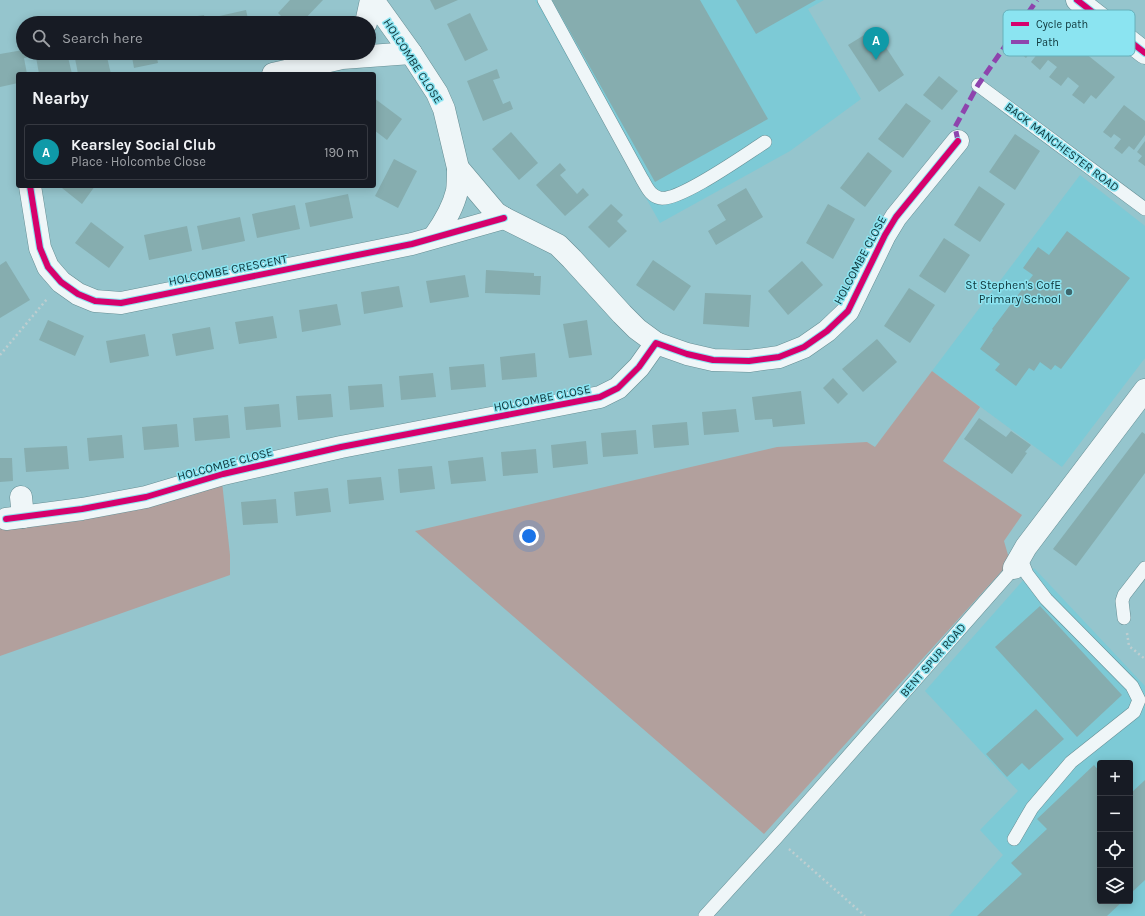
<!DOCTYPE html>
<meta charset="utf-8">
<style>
:root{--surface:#171b24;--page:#20242c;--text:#f1f3f6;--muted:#9ea1a6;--line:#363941;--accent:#0f766e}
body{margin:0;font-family:Karla,sans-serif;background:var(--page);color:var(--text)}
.controls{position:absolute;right:12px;bottom:12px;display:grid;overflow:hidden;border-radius:4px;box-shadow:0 2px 10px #0003}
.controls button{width:36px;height:36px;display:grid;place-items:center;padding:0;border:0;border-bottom:1px solid var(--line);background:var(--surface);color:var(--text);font:20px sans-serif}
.you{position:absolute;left:529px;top:536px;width:14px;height:14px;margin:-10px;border:3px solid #fff;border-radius:50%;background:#1a73e8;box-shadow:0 0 0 6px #1a73e833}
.badge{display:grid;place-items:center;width:26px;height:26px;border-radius:50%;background:var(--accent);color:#fff;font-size:13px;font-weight:700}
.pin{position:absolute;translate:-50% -33px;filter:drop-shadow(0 1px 2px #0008)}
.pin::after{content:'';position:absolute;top:21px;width:14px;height:12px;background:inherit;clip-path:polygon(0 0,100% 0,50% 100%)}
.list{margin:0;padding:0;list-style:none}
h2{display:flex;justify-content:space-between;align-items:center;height:52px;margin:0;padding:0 16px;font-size:17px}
h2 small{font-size:13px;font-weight:400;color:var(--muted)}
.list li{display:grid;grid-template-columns:26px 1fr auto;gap:12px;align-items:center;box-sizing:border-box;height:56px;margin:0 8px 8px;padding:0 8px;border:1px solid var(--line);border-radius:4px}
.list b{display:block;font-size:15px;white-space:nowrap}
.list p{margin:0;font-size:13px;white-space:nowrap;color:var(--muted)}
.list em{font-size:13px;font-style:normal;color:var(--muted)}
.icon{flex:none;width:22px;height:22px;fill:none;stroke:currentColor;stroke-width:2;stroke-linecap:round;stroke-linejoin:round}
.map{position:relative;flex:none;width:1145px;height:916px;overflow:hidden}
.search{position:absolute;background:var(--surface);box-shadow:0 2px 10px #0003;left:16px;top:16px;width:360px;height:44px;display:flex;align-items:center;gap:10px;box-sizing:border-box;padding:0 14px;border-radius:22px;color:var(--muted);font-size:15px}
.panel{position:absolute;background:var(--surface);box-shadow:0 2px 10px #0003;left:16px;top:72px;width:360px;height:116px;border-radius:4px}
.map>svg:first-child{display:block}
</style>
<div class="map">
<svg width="1145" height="916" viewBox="0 0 1145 916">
<rect width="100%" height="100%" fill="#95c5cd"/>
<g fill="#7dcad6" fill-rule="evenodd">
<path d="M535,0H824L808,9L861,99L790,151L660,223Z"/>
<path d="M1080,175L1145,226V358L1062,467L932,371Z"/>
<path d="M1034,568L1145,686V916H949L1003,855L980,830L1018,791L925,691ZM1100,763H1130V901H1100Z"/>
</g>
<g fill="#b2a09d">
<path d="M932,371L980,407L943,461L1022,515L1004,541L1010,562L764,834L415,531L777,447L867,442L875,447Z"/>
<path d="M222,482L230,555V575L0,656V525Z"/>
</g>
<g fill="#86adaf">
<path d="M290,0H323L301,23H288L278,13Z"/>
<path d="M430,0H458L435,10Z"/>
<path d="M552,0H700L768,119L655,182Z"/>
<path d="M736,0H816L756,34Z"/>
<path d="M246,10L249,23H216L215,17Z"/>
<path d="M470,13L488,50L465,61L447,24Z"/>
<path d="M1035,13L1115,77L1096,99L1091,95L1084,104L1072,95L1079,86L1068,77L1061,86L1049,77L1057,67L1048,60L1040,70L1031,62L1038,53L1033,49L1026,58L1015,49L1023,40L1017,36Z"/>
<path d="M204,15L206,23H180L192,20L191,17Z"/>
<path d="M874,29L904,75L879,92L848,45Z"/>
<path d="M23,50V53H34L35,56L24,58L27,74H18V83L0,87V54Z"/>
<path d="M53,53H67L72,74H39L36,57Z"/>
<path d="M74,53H106L111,74H78Z"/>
<path d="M126,53H156L158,63L134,68L132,57L127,59Z"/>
<path d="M169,53H187V54L170,57Z"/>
<path d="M497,69L500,78L493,80L503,104L510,101L513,109L483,121L467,81Z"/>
<path d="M939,76L958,91L942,110L923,95Z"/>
<path d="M374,98L402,119L387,140L374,130Z"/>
<path d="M906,103L931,121L903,158L878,139Z"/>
<path d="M1124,105L1145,121V135L1134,150L1129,146L1122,154L1114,148L1121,139L1114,134L1111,138L1103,132Z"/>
<path d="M511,132L538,163L519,180L492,149Z"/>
<path d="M1015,134L1040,151L1015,190L989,172Z"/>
<path d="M1145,141V166L1138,161L1142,156L1137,152Z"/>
<path d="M868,152L892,171L865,207L840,188Z"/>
<path d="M394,159L417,171L398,208L375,196Z"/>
<path d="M560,163L566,170L560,175L577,194L583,188L589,195L565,216L536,185Z"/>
<path d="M63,186H95L82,204L62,188Z"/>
<path d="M979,186L1005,204L980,242L954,225Z"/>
<path d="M746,188L763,217L716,245L708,231L726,220L717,205Z"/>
<path d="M348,194L353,218L310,227L305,203Z"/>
<path d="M611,204L623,215L617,221L627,231L609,248L588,227Z"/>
<path d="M828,204L855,219L833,259L806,243Z"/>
<path d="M295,205L300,229L257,238L252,214Z"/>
<path d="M240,217L245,241L202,250L197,226Z"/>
<path d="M91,222L124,247L109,268L75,243Z"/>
<path d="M187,226L192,251L149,260L144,235Z"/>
<path d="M1067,231L1130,278L1061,369L1055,365L1051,370L1040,362L1034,371L1029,368L1016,386L995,370L1000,364L980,349L993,330L992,329L1033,275L1023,268L1038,247L1049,255Z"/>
<path d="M944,238L970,255L945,293L919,276Z"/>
<path d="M653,260L691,286L674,311L636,285Z"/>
<path d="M6,261L30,300L0,318V265Z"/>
<path d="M802,261L823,285L788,315L768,291Z"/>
<path d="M486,270L534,273V276H541L540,295L485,293Z"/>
<path d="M465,275L469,297L430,303L426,281Z"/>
<path d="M399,286L403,307L364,314L361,292Z"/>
<path d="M909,288L935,305L910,343L884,326Z"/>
<path d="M705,293L751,295L749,327L703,324Z"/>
<path d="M337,304L341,325L302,332L299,310Z"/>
<path d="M273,316L277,338L239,344L235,322Z"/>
<path d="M48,320L84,336L75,356L39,340Z"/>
<path d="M587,320L592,355L569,358L563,324Z"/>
<path d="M210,327L214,349L176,356L172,334Z"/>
<path d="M145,334L149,356L110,363L106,341Z"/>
<path d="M877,339L897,362L863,392L842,369Z"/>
<path d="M535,353L537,377L502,380L500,357Z"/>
<path d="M484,364L486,387L451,390L449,367Z"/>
<path d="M433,373L436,397L401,400L399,376Z"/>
<path d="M833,378L848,394L838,404L823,388Z"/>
<path d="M382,384L384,407L350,410L348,386Z"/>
<path d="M801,391L805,424L773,427L772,419L755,420L752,397Z"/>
<path d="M331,394L333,417L298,420L296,396Z"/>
<path d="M279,404L281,427L246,430L244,407Z"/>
<path d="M736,409L739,432L704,435L702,412Z"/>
<path d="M228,415L230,438L195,441L193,418Z"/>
<path d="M979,418L1006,437L1011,431L1031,445L1025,452L1027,453L1012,474L964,439Z"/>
<path d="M687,422L689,445L654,448L652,425Z"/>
<path d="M177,424L179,447L144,450L142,427Z"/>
<path d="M636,430L638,454L603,457L601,433Z"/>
<path d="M1142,432L1145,434V473L1076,566L1053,549Z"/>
<path d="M122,435L124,458L89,461L87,438Z"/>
<path d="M586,441L588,464L553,468L551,445Z"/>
<path d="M67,446L69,469L26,472L24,448Z"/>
<path d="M536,449L538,473L503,476L501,452Z"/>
<path d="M483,457L486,481L451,484L448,461Z"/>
<path d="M0,458H12L13,481L0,482Z"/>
<path d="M432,466L435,489L400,493L398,469Z"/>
<path d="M381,477L384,500L349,504L347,480Z"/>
<path d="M328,488L331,512L296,516L294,492Z"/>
<path d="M276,499L278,523L243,525L241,502Z"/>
<path d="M1040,606L1122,695L1077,737L995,647Z"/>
<path d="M1036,709L1064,739L1029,770L1022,763L1007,777L986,754Z"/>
<path d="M1094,765L1100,772V901H1123L1107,916H977L1022,874L1011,863L1047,829L1037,819Z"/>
<path d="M1145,780V880L1130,894V794Z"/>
</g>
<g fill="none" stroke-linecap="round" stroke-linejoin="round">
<defs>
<g id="lane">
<path d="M544,0L642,179C647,187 650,196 660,198C679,202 746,154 765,142"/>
<path d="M978,85L1145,209"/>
<path d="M1124,618L1122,601L1124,595L1145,568"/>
<path d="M1014,839L1032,808L1071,762L1134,712L1139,700L1132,686L1046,599L1027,574L1020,557"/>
<path d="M705,916L776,838L1014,568"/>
</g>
<g id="street">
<path d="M373,0L411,53L437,93L444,109L458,168L496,213L504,218L558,245L572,259L622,314L637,329L656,343"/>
<path d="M366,23L371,0"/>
<path d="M273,74L342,58L411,53"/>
<path d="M30,186L40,248L48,267L61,282L78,294L95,301L121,303L412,244L504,218"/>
<path d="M434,237C444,223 453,208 457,191C458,184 458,176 458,168"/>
<path d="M21,497L23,517"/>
<path d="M6,519L82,509L146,497L223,474L341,447L600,397L618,388L639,367L656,343L687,354L713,360L749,361L779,357L804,347L827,331L848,311L885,235L896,217L958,141"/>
<path d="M1014,568L1026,547L1145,390"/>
</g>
<path id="primary" d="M1077,0L1145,53"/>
</defs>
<use href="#lane" stroke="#658e94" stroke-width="14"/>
<use href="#street" stroke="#658e94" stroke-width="23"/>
<use href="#primary" stroke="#658e94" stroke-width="23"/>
<g stroke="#beced0" stroke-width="2.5" stroke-dasharray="2 3" stroke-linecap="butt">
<path d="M0,355L47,299"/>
<path d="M1127,633L1129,646L1145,659"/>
<path d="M789,849L865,916"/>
</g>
<use href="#lane" stroke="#eff6f8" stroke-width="13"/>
<use href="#street" stroke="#eff6f8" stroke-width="22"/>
<use href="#primary" stroke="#eff6f8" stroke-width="22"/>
<path stroke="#8e44ad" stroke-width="5" stroke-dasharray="10 5" stroke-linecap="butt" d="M958,141L955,127L978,85L1037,0"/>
<defs>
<g id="cycleway">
<path d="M1077,0L1145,53"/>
<path d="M30,186L40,248L48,267L61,282L78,294L95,301L121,303L412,244L504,218"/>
<path d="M6,519L82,509L146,497L223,474L341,447L600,397L618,388L639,367L656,343L687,354L713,360L749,361L779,357L804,347L827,331L848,311L885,235L896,217L958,141"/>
</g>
</defs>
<use href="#cycleway" stroke="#8be4f1" stroke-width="8"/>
<use href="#cycleway" stroke="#d6006c" stroke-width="6"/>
</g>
<circle fill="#3e686e" stroke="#8be4f1" stroke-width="1.5" cx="1069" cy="292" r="4"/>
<g text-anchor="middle" stroke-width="3" stroke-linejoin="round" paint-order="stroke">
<g font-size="12" fill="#0f363b" stroke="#8be4f1">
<text transform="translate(413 61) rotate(57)" y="4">HOLCOMBE CLOSE</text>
<text transform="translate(1062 147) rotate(37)" y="4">BACK MANCHESTER ROAD</text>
<text transform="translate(860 260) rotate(-62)" y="4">HOLCOMBE CLOSE</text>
<text transform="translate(228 270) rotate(-11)" y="4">HOLCOMBE CRESCENT</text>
<text transform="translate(542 398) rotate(-11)" y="4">HOLCOMBE CLOSE</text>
<text transform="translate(225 464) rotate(-15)" y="4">HOLCOMBE CLOSE</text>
<text transform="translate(933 660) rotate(-49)" y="4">BENT SPUR ROAD</text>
</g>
<g font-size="12" fill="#0f363b" stroke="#8be4f1" text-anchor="end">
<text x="1061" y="289">St Stephen's CofE<tspan x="1061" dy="14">Primary School</tspan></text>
</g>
</g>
<rect x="1003" y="10" width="132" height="46" rx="6" fill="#8be4f1" stroke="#66b0ba" stroke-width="1"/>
<rect x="1011" y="22" width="18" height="4" fill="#d6006c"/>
<rect x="1011" y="40" width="18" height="4" fill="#8e44ad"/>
<g font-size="11" fill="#0f363b">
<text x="1036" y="28">Cycle path</text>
<text x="1036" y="46">Path</text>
</g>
</svg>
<div class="controls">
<button>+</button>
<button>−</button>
<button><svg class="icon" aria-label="locate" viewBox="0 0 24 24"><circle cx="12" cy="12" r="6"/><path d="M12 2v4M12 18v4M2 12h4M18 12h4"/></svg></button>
<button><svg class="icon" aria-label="layers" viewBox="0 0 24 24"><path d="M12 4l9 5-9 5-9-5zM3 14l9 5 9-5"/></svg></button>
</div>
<div class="you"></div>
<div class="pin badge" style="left:876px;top:60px;background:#0f9aa8">A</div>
<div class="search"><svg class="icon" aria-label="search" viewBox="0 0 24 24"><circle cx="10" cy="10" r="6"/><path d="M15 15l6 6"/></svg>Search here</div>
<section class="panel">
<h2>Nearby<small></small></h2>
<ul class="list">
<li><span class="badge" style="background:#0f9aa8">A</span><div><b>Kearsley Social Club</b><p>Place · Holcombe Close</p></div><em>190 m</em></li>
</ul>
</section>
</div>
